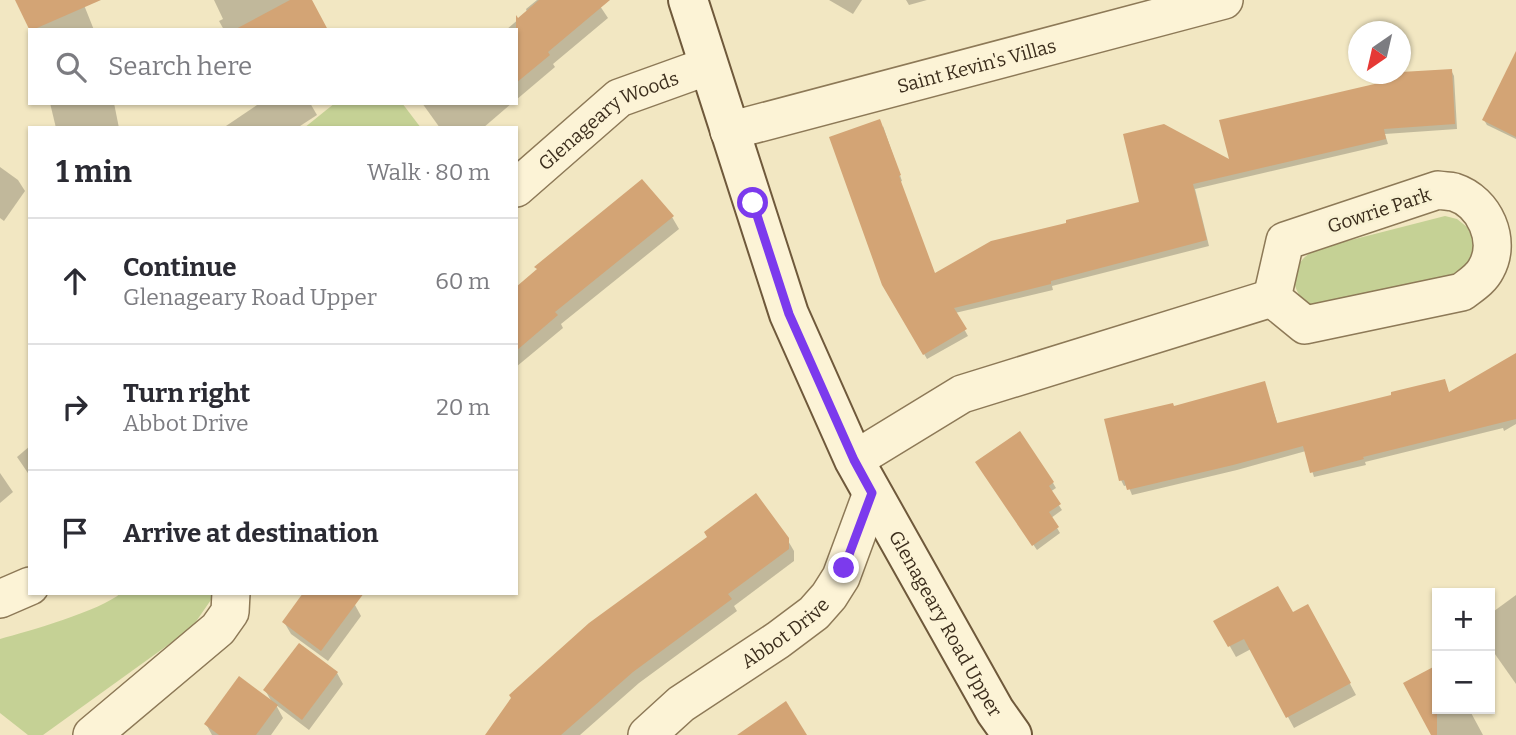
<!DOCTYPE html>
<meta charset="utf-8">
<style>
:root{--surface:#fff;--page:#f7f7f7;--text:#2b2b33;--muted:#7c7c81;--line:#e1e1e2}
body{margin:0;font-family:Bitter,serif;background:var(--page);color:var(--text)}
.controls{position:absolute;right:21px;bottom:21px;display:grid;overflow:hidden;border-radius:0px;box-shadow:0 2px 5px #0004}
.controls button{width:63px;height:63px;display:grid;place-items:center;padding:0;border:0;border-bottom:2px solid var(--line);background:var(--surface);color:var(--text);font:35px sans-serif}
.compass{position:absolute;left:1348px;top:21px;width:63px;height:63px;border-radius:50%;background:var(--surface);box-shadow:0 2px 5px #0004;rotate:214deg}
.stop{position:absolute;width:21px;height:21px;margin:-16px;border:5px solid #7c3aed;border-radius:50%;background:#fff}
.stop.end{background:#7c3aed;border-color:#fff;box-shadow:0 2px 7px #0008}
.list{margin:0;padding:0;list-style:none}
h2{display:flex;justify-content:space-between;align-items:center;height:91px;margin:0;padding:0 28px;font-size:30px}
h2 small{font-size:23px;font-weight:400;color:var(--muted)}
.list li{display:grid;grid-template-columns:46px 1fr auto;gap:21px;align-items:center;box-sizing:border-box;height:126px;padding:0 28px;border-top:2px solid var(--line)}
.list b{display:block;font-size:26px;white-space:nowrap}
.list p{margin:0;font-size:23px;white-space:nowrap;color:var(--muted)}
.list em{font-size:23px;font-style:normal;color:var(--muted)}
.icon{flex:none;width:38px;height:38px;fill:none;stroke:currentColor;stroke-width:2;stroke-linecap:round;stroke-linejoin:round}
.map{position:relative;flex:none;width:1516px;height:735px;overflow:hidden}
.search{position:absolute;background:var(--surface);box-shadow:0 2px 5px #0004;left:28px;top:28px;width:490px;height:77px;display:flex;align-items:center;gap:18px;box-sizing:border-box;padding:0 24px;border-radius:0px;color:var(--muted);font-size:26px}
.panel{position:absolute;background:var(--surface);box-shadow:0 2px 5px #0004;left:28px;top:126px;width:490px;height:469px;border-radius:0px}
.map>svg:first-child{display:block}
</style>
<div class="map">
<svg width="1516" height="735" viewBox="0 0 1516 735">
<rect width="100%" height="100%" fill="#f2e7c2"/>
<g fill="#c5d195">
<path d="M335,103H402L421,128H304Z"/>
<path d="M1445,216L1457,219L1467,227L1473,238L1474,250L1472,262L1454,278L1313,309C1287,290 1288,265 1316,249Z"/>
<path d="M121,593L215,594L195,623L186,632L43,735H28L0,713V639C29,631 100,611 121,593Z"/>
</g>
<g fill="#0003">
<path d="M18,0H82L94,30H31Z"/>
<path d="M214,0H311L327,30H224L219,21L223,19Z"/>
<path d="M537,0H596L608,18L553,64L555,67L516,100V30H506L527,12L526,9Z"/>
<path d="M829,0H862L853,14Z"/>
<path d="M906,0H927L909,5Z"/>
<path d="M1451,70L1454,76L1457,129L1385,134L1388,144L1195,189L1209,246L1052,286L1053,290L955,313L968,336L927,359L884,284L883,126L902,181L900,182L935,275L1141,203L1231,163L1398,81L1397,74Z"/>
<path d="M1516,76V139L1487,125L1484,120Z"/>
<path d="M50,103H114L119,128H56Z"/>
<path d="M310,103L317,115L297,128H223L260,103Z"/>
<path d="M422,103H512L483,128H440Z"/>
<path d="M0,167L18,180L25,191L4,221L0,218Z"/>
<path d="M672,217L679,229L561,324L563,328L516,367V289Z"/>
<path d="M1516,355V424L1504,431L1503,428L1365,462L1366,465L1314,477L1306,451L1237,470L1132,495L1128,485L1124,486L1121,480L1174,408L1264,383L1278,425L1394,396L1445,381L1449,393Z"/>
<path d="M30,446V476L17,457Z"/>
<path d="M980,467L1053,483L1056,488L1050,492L1062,510L1051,518L1060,533L1037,550Z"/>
<path d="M0,473L13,492L0,503Z"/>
<path d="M787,539L794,551V561L734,606L737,611L639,683L580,735H487Z"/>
<path d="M1516,595V684L1490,647V614Z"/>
<path d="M355,605L361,616L328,661L291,634L284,622Z"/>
<path d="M1292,614L1314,617L1356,695L1294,728L1251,649L1236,657L1216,622Z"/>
<path d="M1437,667V709H1469L1483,735H1433L1406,684Z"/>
<path d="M337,673L343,684L309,730L276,705L283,718L271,735H212L206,724L273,704L265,690Z"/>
</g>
<g fill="#d3a475">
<path d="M15,0H101L30,31Z"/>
<path d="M290,0H312L328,30H234Z"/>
<path d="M539,0H610L548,52L550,55L516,83V15L518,18Z"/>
<path d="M1516,51V137L1482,120Z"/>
<path d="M1452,69L1455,124L1384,129L1386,139L1193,184L1207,240L1051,281V284L954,308L967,329L923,355L882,285L829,137L880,119L901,175L899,176L935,273L991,241L1066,223V220L1139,202L1123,134L1164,124L1229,159L1219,120L1396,79V74H1401V72Z"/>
<path d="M642,179L674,216L555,312L558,315L516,351V287L537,269L534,267Z"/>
<path d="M1516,353V419L1363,457L1364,459L1310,473L1303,446L1233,465L1127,490L1124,480L1119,481L1104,419L1173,403L1174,406L1265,381L1277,423L1391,395V392L1445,379L1449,392Z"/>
<path d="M1020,431L1054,482L1049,486L1061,504L1049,512L1059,527L1032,546L975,462Z"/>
<path d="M756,493L789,538V549L728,594L732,599L633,672L561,735H485L511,698L509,695L530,676L589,623L707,537L704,532Z"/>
<path d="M1278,586L1293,612L1308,604L1351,683L1286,718L1244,639L1228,647L1213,621Z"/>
<path d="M303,593H364L321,651L282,622Z"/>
<path d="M299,643L338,672L302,720L263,690Z"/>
<path d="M1437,665V735H1431L1403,683Z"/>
<path d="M239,676L278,705L256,735H219L204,724Z"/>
<path d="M786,701L807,735H737Z"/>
</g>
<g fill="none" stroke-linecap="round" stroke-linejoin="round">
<defs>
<g id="street">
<path id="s1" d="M729,131L1224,0"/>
<path id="s2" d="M516,188L619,98L708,66"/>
<path d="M1438,190C1443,191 1449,191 1454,192C1485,202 1502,241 1486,269C1481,279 1471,285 1462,292L1305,325L1272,298L1285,241Z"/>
<path d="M854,460L962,394L1272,298"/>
<path d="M0,599L30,586"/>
<path d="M92,735L218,629L230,612L231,593"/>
<path id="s3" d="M647,735L681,704L778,640L814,613L829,596L841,577L872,493"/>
</g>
<g id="secondary">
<path id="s4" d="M688,0L789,314L854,460L995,711L1012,735"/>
</g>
</defs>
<use href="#street" stroke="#8d7957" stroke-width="40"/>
<use href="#secondary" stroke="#6f593b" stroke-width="42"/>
<use href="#street" stroke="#fcf3d6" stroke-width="37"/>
<use href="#secondary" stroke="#fcf3d6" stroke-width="38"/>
</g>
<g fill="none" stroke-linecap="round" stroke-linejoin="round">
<path stroke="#7c3aed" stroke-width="9" d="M753,203L789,314L854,460L872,493L844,568"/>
</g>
<g text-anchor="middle" stroke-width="5" stroke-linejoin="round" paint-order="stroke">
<g font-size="19" fill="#3c2e1d" stroke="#f8f1d2">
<text dy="7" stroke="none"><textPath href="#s1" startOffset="256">Saint Kevin's Villas</textPath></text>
<text dy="7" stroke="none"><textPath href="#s2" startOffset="116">Glenageary Woods</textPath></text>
<text transform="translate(1379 210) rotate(-18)" y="7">Gowrie Park</text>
<text dy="7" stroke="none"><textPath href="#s4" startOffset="677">Glenageary Road Upper</textPath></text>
<text dy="7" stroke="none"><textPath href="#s3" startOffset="172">Abbot Drive</textPath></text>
</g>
</g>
</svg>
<div class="controls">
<button>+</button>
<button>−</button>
</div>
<svg class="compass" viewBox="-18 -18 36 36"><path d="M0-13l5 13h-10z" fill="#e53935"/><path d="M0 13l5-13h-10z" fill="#7c7c81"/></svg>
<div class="stop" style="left:753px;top:203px"></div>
<div class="stop end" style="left:844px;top:568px"></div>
<div class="search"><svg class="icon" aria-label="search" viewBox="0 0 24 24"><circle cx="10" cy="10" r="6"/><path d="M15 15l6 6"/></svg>Search here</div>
<section class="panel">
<h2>1 min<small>Walk · 80 m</small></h2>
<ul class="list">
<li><svg class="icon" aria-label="ahead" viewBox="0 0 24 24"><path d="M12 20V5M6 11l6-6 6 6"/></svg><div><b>Continue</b><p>Glenageary Road Upper</p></div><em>60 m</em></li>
<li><svg class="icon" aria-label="right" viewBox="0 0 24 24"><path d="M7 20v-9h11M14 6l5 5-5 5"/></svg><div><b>Turn right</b><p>Abbot Drive</p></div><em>20 m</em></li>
<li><svg class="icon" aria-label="arrive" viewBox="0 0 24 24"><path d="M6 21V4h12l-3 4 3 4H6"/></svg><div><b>Arrive at destination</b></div></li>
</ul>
</section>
</div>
